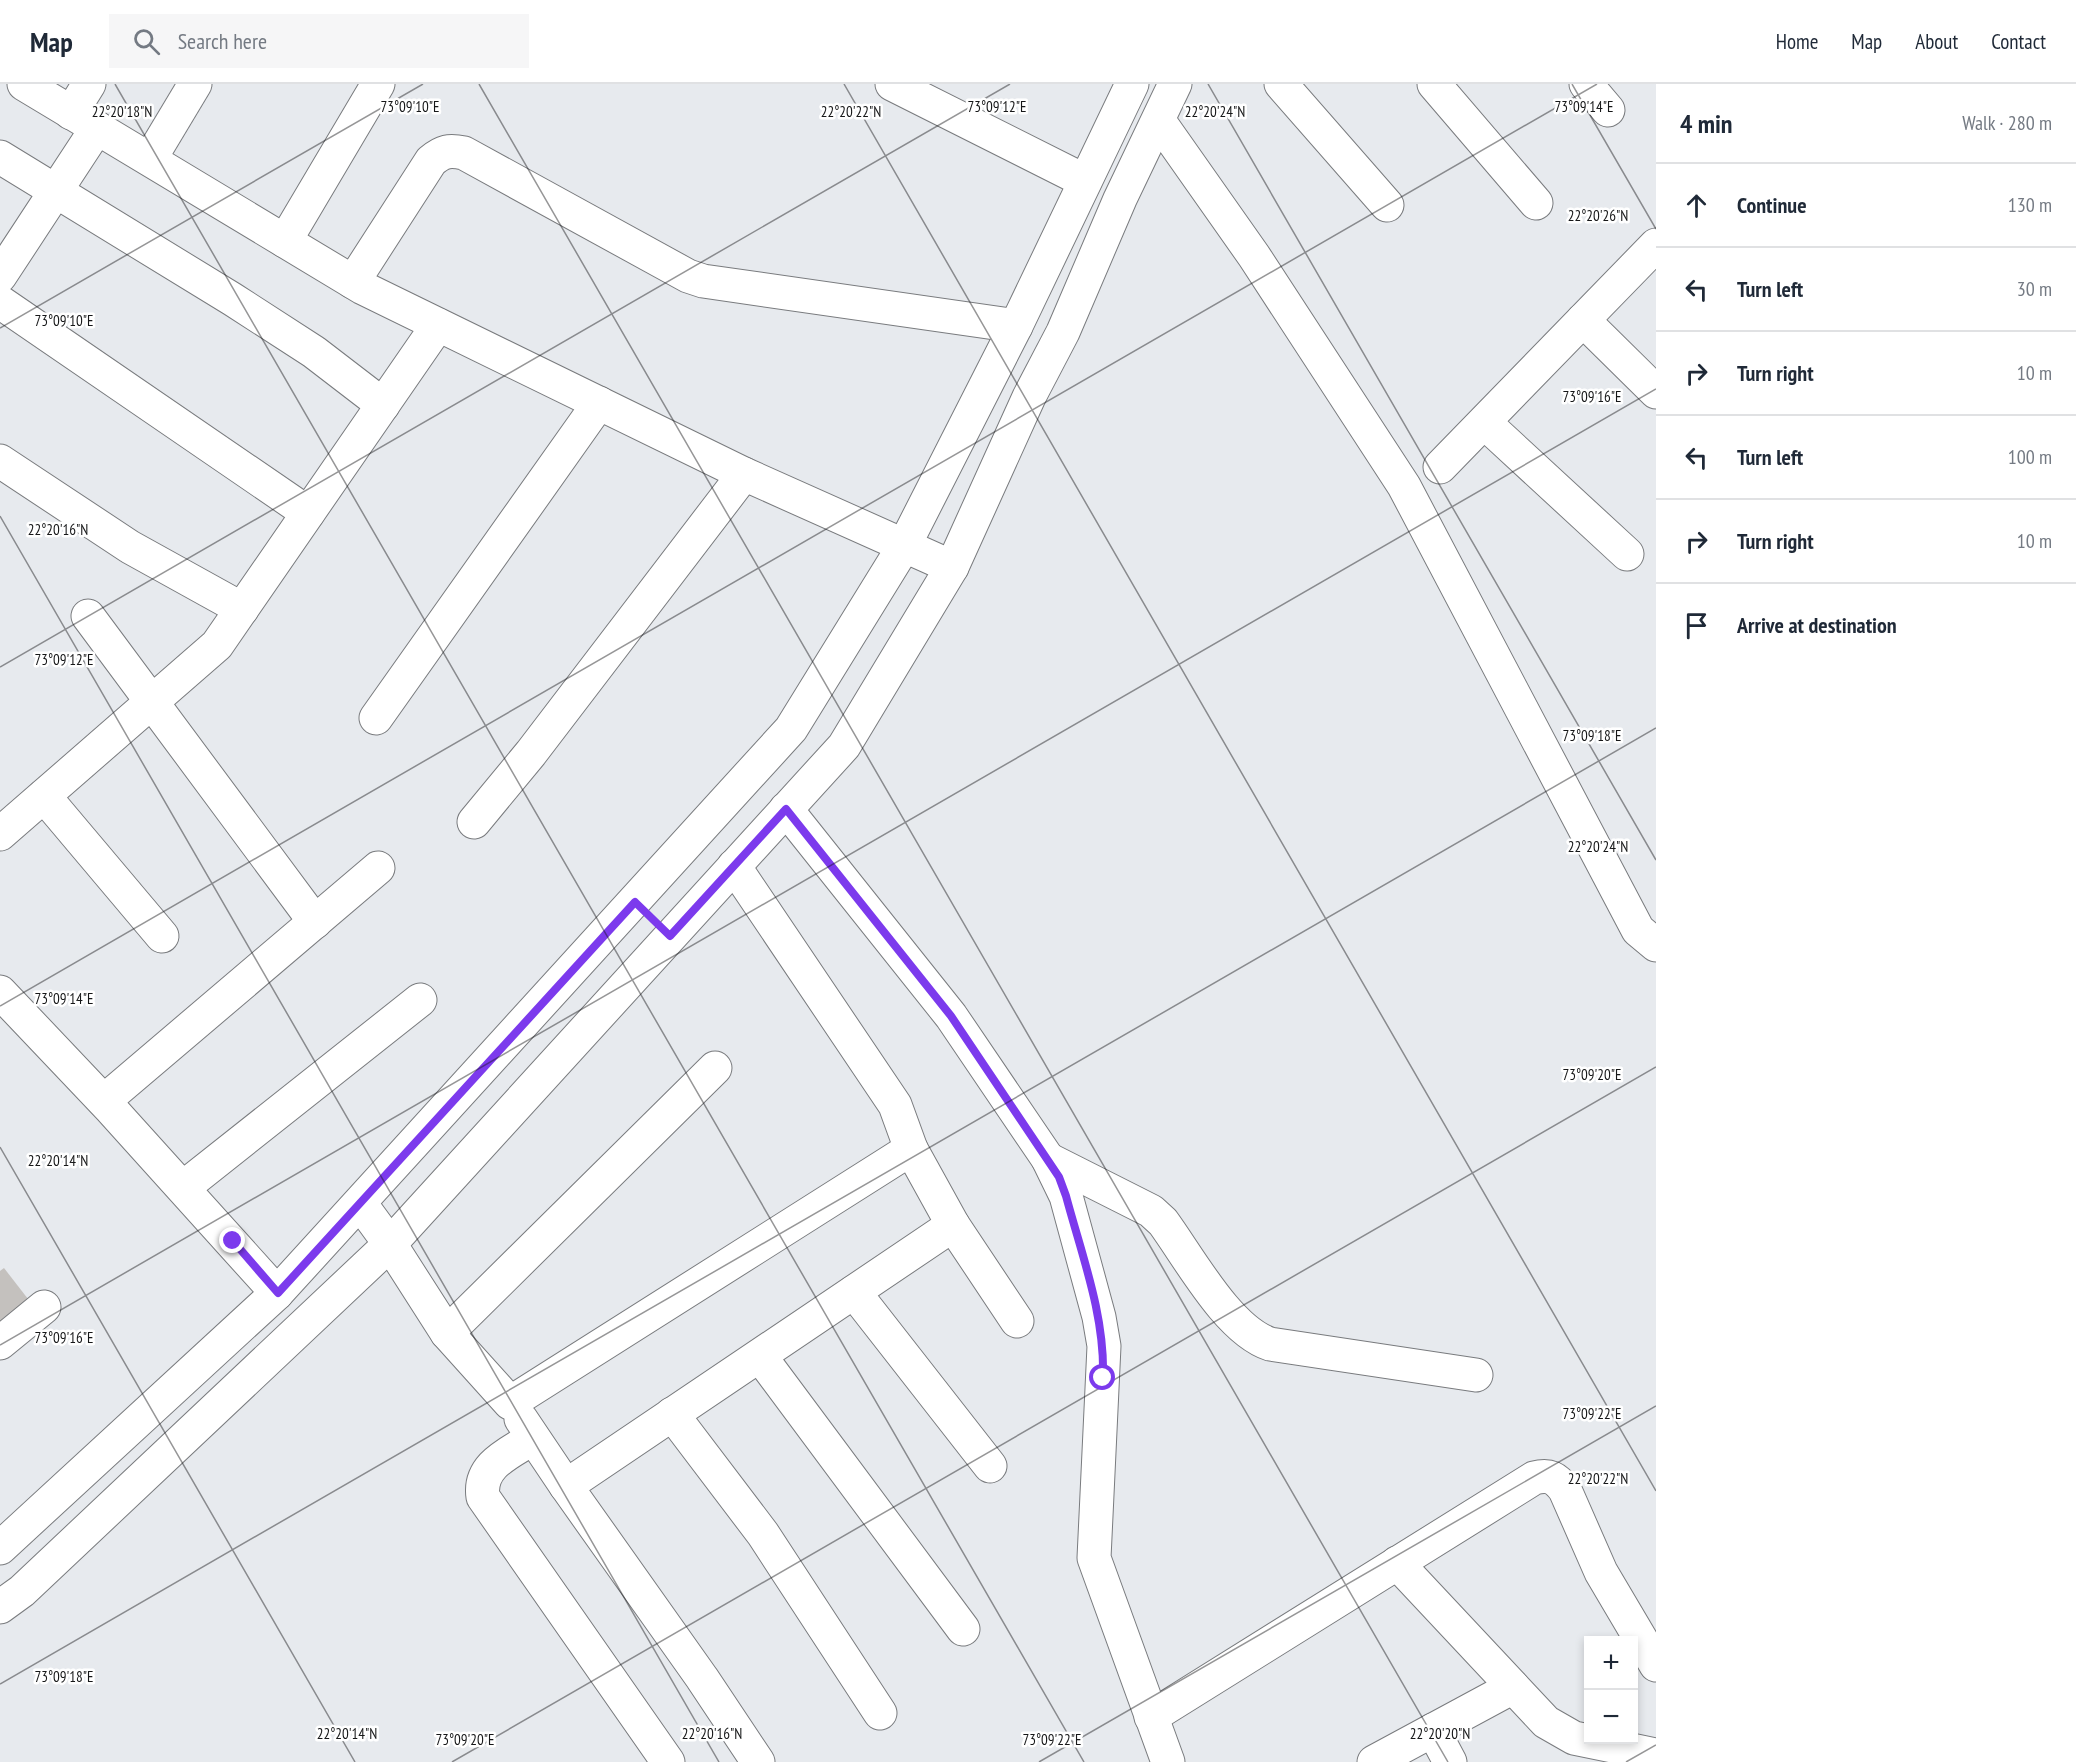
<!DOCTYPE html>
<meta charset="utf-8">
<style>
:root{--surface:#fff;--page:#f6f6f7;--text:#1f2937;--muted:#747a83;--line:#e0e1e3}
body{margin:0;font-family:"PT Sans Narrow",sans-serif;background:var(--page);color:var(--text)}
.controls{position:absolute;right:18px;bottom:18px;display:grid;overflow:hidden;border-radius:0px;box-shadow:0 3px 9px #0003}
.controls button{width:54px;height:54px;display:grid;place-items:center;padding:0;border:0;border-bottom:2px solid var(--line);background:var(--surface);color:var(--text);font:30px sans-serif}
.stop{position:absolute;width:18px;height:18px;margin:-14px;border:4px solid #7c3aed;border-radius:50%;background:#fff}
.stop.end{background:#7c3aed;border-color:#fff;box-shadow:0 2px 6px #0008}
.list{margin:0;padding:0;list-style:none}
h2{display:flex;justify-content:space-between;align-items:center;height:78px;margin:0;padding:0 24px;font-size:26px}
h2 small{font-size:20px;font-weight:400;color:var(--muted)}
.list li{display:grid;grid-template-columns:39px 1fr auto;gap:18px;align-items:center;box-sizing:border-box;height:84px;padding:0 24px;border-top:2px solid var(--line)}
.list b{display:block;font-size:22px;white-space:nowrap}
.list em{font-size:20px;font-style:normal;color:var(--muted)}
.icon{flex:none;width:33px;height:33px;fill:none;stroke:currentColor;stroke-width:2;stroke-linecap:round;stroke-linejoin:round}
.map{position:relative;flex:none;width:1656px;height:1678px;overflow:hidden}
header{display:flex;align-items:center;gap:36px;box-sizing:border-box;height:84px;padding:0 30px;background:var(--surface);border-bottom:2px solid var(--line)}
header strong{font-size:28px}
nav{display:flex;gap:33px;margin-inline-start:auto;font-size:21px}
.search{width:420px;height:54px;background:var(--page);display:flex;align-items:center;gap:15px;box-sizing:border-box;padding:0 21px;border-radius:0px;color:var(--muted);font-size:22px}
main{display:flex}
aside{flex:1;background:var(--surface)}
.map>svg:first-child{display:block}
</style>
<header>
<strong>Map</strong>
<div class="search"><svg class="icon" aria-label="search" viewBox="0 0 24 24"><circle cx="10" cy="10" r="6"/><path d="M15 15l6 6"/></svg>Search here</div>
<nav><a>Home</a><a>Map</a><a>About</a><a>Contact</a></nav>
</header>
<main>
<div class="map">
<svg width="1656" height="1678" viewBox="0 0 1656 1678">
<rect width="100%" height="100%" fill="#e7eaee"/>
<path fill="#c4c1be" d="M4,1184L35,1224L0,1246V1187Z"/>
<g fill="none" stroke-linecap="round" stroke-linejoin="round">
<defs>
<g id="minor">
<path d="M24,0L363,204L744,390L952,483"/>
<path d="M892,0L1085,97"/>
<path d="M1281,0L1387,121"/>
<path d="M1434,0L1536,119"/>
<path d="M1586,0L1608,26"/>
<path d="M71,29L89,0"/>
<path d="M1159,37L1254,172L1404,402L1638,846L1656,861"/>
<path d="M0,73L232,215L314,268L383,321"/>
<path d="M150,75L195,0"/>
<path d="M285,157L378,0"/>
<path d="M0,192L97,44"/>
<path d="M353,198L431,77C443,67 449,66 464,69L688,192L703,197L1016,242"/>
<path d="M0,218L308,429"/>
<path d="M1583,236L1656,308"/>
<path d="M1485,339L1627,470"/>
<path d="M0,377L130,463L242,525"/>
<path d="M1440,383L1656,161"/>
<path d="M88,532L315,838"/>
<path d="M376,634L599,319"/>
<path d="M44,712L162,852"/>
<path d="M786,725L951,932L1048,1075L1066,1112L1099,1233L1104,1262L1094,1474L1168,1678"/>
<path d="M474,738L531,669L744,390"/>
<path d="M0,750L217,561L438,241"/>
<path d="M734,782L895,1021L911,1065"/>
<path d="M0,908L111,1025L277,1209"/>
<path d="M104,1017L378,784"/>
<path d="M1048,1075L1151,1127L1163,1138C1190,1175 1228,1246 1270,1260L1476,1291"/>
<path d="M184,1103L420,916"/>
<path d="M360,1119L390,1160L447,1249L510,1319L911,1065L953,1141L566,1402L702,1594L758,1678"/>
<path d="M953,1141L1017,1237"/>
<path d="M854,1208L990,1382"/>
<path d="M447,1249L715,984"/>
<path d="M0,1259L44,1223"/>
<path d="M760,1272L963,1545"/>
<path d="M672,1330L763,1450L880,1629"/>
<path d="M521,1335L566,1402"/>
<path d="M533,1354C510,1369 478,1381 483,1413L668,1678"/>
<path d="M0,1464L277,1209L791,645L904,462L1016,242L1132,0"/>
<path d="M1397,1479L1546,1638L1574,1654L1656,1671"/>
<path d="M0,1523L22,1507L390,1160L844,662L952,483L1029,313L1063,248L1120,115L1175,0"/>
<path d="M1151,1633L1534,1394C1550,1390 1556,1394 1565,1406L1601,1488L1656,1581"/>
<path d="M1433,1646L1450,1678"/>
<path d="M1374,1678L1513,1603"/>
</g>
</defs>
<use href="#minor" stroke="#797b7e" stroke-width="35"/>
<use href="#minor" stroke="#fff" stroke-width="33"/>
</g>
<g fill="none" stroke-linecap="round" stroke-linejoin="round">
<path stroke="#7c3aed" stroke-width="8" d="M233,1157L278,1209L635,818L670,852L786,725L951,932L1059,1093L1066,1112C1082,1172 1105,1231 1103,1294"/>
</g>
<path fill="none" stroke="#161718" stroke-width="1.5" stroke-opacity="0.45" d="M115,0L1084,1678M479,0L1448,1678M844,0L1656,1407M1208,0L1656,776M1572,0L1656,145M0,244L423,0M0,432L719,1678M0,583L1010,0M0,922L1597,0M0,1063L355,1678M0,1261L1656,305M0,1600L1656,644M452,1678L1656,983M1039,1678L1656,1322M1626,1678L1656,1661"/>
<g font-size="15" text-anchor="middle" fill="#161718" stroke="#fff" stroke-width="5" stroke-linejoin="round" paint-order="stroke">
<text x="410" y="28">73°09'10"E</text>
<text x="997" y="28">73°09'12"E</text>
<text x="1584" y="28">73°09'14"E</text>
<text x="851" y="33">22°20'22"N</text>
<text x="122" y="33">22°20'18"N</text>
<text x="1215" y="33">22°20'24"N</text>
<text x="1598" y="137">22°20'26"N</text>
<text x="64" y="242">73°09'10"E</text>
<text x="1592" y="318">73°09'16"E</text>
<text x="58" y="451">22°20'16"N</text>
<text x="64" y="581">73°09'12"E</text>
<text x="1592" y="657">73°09'18"E</text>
<text x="1598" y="768">22°20'24"N</text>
<text x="64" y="920">73°09'14"E</text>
<text x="1592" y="996">73°09'20"E</text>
<text x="58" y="1082">22°20'14"N</text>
<text x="64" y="1259">73°09'16"E</text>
<text x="1592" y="1335">73°09'22"E</text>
<text x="1598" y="1400">22°20'22"N</text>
<text x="64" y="1598">73°09'18"E</text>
<text x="347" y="1655">22°20'14"N</text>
<text x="712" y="1655">22°20'16"N</text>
<text x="1440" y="1655">22°20'20"N</text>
<text x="465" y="1661">73°09'20"E</text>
<text x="1052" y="1661">73°09'22"E</text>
</g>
</svg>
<div class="controls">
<button>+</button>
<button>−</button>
</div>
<div class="stop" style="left:1103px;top:1294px"></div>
<div class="stop end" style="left:233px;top:1157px"></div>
</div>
<aside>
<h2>4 min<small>Walk · 280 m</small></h2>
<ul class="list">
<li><svg class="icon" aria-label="ahead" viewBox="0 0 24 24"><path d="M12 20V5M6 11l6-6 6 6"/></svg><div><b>Continue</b></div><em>130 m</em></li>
<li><svg class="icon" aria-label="left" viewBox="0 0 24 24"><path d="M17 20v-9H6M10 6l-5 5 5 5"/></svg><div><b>Turn left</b></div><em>30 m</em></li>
<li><svg class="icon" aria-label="right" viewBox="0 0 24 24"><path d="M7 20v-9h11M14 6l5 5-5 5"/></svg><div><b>Turn right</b></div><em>10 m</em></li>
<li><svg class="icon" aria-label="left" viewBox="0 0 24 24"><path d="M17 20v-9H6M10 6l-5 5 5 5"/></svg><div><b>Turn left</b></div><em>100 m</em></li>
<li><svg class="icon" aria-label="right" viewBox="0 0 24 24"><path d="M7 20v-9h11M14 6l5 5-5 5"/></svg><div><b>Turn right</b></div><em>10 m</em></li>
<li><svg class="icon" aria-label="arrive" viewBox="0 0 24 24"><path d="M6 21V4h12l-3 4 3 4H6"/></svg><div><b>Arrive at destination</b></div></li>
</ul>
</aside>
</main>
